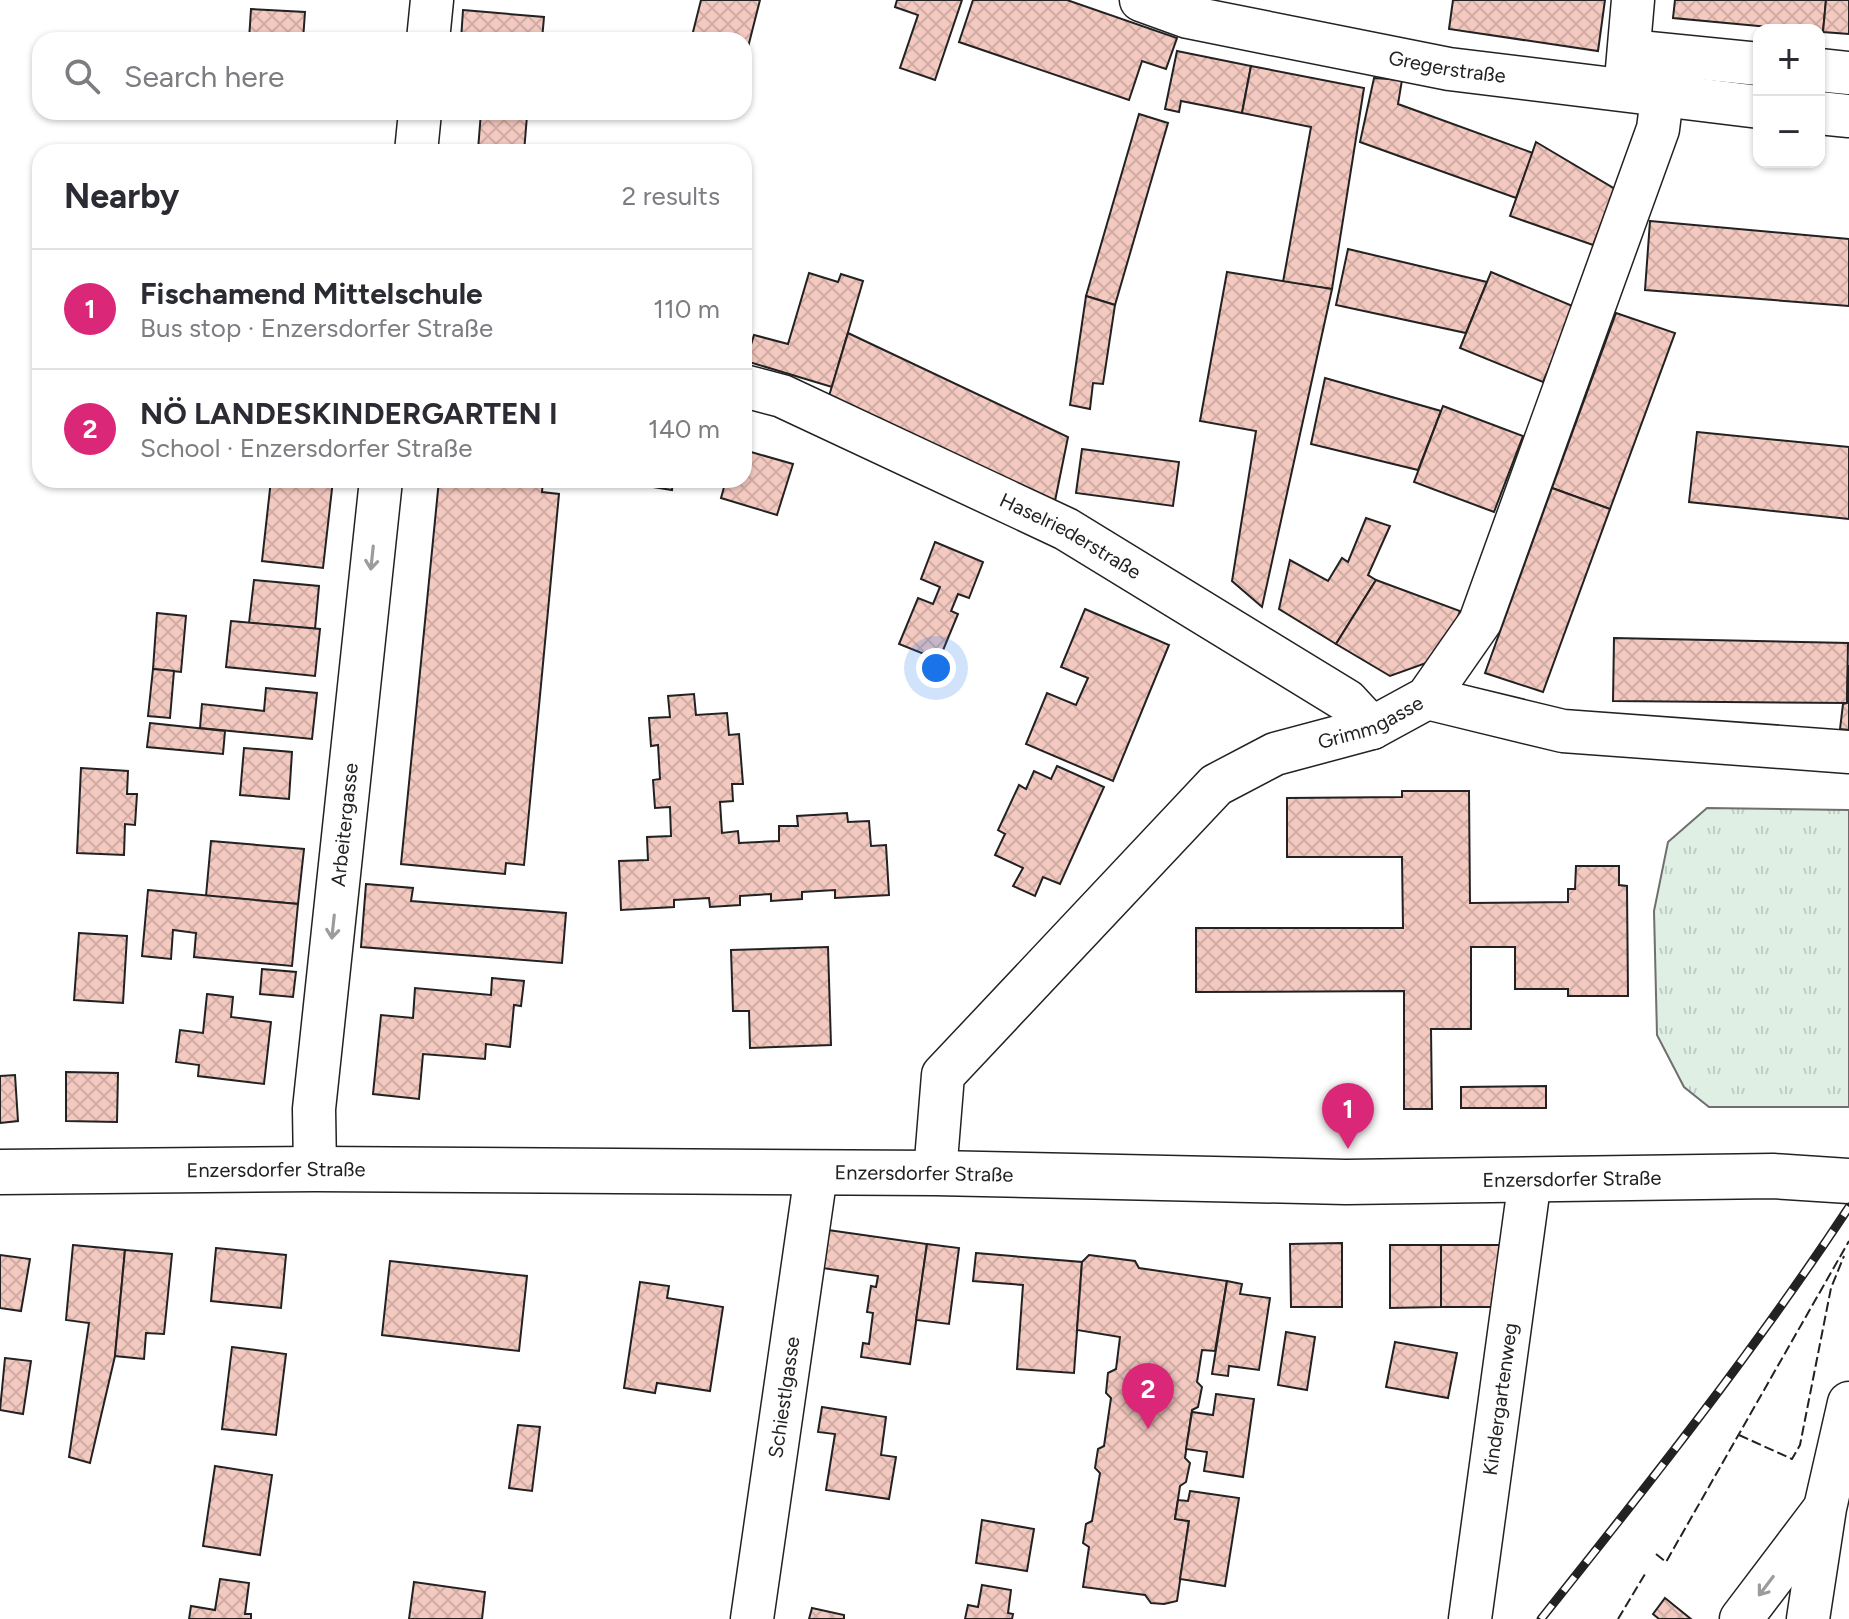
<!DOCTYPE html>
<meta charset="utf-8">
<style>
:root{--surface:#fff;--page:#f2f2f3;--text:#2b2b33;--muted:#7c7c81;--line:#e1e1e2;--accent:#db2777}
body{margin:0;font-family:Figtree,sans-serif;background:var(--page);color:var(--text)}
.controls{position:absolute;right:24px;top:24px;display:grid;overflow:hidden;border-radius:16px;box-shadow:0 2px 6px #0004}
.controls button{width:72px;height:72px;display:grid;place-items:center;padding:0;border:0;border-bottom:2px solid var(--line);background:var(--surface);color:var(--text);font:40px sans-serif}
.you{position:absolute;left:936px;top:668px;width:28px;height:28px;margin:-20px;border:6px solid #fff;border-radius:50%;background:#1a73e8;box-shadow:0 0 0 12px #1a73e833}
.badge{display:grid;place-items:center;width:52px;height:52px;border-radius:50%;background:var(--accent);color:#fff;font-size:26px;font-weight:700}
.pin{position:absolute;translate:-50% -66px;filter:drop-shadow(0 2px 4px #0008)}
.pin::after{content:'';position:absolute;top:42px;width:28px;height:24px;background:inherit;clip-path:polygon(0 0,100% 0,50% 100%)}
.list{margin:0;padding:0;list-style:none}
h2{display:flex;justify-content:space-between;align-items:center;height:104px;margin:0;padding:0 32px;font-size:34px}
h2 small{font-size:26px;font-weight:400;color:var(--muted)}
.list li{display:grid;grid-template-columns:52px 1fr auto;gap:24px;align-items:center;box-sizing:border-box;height:120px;padding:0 32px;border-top:2px solid var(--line)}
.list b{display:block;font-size:30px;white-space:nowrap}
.list p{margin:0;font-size:26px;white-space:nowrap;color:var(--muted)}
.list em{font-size:26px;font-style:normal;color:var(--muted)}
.icon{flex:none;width:44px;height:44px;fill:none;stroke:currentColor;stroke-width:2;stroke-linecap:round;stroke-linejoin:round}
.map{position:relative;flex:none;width:1849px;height:1619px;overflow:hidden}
.search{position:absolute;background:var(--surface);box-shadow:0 2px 6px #0004;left:32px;top:32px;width:720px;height:88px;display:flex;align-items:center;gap:20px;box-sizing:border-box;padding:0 28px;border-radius:24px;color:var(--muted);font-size:30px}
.panel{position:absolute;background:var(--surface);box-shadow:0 2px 6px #0004;left:32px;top:144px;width:720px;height:344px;border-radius:24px}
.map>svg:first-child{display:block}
</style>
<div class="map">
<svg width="1849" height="1619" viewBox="0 0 1849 1619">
<defs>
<pattern id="grass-tufts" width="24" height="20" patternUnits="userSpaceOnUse" patternTransform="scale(2)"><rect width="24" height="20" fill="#e0efe3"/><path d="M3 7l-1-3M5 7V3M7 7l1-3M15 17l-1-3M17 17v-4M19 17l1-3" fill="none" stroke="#c0cdc2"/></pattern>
<pattern id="building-cross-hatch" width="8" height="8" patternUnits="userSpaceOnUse" patternTransform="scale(2)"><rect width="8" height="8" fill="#f3c9c0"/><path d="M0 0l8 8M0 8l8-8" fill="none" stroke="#d0aca5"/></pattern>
</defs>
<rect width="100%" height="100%" fill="#fff"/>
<path fill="url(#grass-tufts)" stroke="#6f6f6f" stroke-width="2" d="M1707,808L1849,810V1107H1709L1684,1087L1657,1035L1654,911L1668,842Z"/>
<g fill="url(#building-cross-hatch)" stroke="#222" stroke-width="2">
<path d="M701,0H760L744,63V40H691Z"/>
<path d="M897,0H962L935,80L900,68L918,15L895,7Z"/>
<path d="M973,0H1067L1177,38L1166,69L1142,61L1129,100L959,42Z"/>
<path d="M1453,0H1605L1598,51L1449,29Z"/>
<path d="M1675,0H1826L1823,32L1673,18Z"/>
<path d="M1826,0H1849V34L1823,32Z"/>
<path d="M251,9L305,12L303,40H249Z"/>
<path d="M463,10L544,17L542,40H461Z"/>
<path d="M1177,51L1251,66L1242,113L1181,101L1179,112L1165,109Z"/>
<path d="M1251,66L1364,88L1332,289L1283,282L1311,127L1242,113Z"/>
<path d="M1374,78L1402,80L1398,104L1533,153L1516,198L1360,142Z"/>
<path d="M481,112L527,116L524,152L478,150Z"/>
<path d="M1139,114L1168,123L1115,305L1086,296Z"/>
<path d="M1536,142L1615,189L1593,245L1510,216Z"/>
<path d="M1650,221L1849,239V306L1645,290Z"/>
<path d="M1348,249L1487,282L1466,333L1336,305Z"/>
<path d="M1227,272L1332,289L1262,607L1232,581L1256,431L1200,421Z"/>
<path d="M1491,272L1575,307L1543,382L1460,348Z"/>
<path d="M809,273L838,282L841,274L863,281L832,387L746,361L754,335L788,344Z"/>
<path d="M1086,296L1115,305L1103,384L1093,383L1090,409L1070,405Z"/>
<path d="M1616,313L1675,333L1610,509L1552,488Z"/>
<path d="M848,333L1068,437L1054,506L829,396Z"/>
<path d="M1325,378L1441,411L1418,470L1311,444Z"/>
<path d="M1443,406L1523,436L1494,512L1414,482Z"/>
<path d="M1697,432L1849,447V519L1689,502Z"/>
<path d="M1082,449L1179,462L1173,506L1076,493Z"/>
<path d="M744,450L793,464L777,515L721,498L726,480H744Z"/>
<path d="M271,480H333L323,568L262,561Z"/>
<path d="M439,480H543L542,492L559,494L524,865L506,863L505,874L401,864Z"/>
<path d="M610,480H673L672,490Z"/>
<path d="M1552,488L1610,509L1543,692L1485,673Z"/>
<path d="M1366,518L1390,526L1368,575L1376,580L1336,644L1279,609L1290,560L1328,581L1342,558L1348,562Z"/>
<path d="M935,542L983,562L969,598L958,594L951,611L958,614L939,660L899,644L918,598L933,604L940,587L921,579Z"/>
<path d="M254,580L319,586L315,629L249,623Z"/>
<path d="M1376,580L1460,611L1443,657L1390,676L1336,644Z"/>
<path d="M1085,609L1169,645L1113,781L1026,744L1047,693L1076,705L1088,678L1061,667Z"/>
<path d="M157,613L186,616L181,672L153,669Z"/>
<path d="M231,621L320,629L315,676L226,667Z"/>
<path d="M1614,638L1848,643L1847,703L1613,701Z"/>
<path d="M1848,666H1849V730L1840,729L1843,704L1847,703Z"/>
<path d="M153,669L174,671L170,718L148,716Z"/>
<path d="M266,688L317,693L312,739L200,728L202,704L264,711Z"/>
<path d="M694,694L696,715L727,713L729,735L739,734L743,784H732L733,801L720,802L722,833L738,831L739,843L779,841V826H798L797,816L847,813L848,822L869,821L871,846L886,845L889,895L835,898V890L802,892V899L771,901V894L740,896V905L710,907L709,898L674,900V907L621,910L619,861L648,860L647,837L671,836L670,807L655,808L653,780L660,779L658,745L651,746L649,718L670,717L668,696Z"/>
<path d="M150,723L225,731L223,754L147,747Z"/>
<path d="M244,748L292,752L289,799L240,795Z"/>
<path d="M1057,766L1104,787L1060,884L1043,877L1035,896L1013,886L1023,868L995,855L1005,834L998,830L1019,785L1026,789L1034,771L1051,779Z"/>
<path d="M81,768L128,771L127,794H137L135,825L125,824L124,855L77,853Z"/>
<path d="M1402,791H1469L1470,903L1568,902V889H1575L1576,866H1619V885L1627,886L1628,996H1568V989H1515V947H1471V1029H1431L1432,1109H1404V991L1196,992V928H1403L1402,857H1287V798L1402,797Z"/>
<path d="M211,841L304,849L298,904L206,896Z"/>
<path d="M366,884L413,888L411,901L566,913L562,963L361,947Z"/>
<path d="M148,890L298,904L292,966L194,957L196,933L173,930L171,959L142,956Z"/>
<path d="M79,933L127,936L123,1003L74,1000Z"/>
<path d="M828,947L831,1045L750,1048L749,1011H733L731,950Z"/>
<path d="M262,969L296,972L293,997L260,994Z"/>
<path d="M492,978L524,981L521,1006L514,1005L510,1047L486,1044L485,1059L423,1054L419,1099L373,1094L381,1015L413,1018L415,988L491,995Z"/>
<path d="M207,994L233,997L231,1017L271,1022L264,1084L198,1076L199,1065L176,1062L180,1030L203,1033Z"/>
<path d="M66,1072L118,1073L117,1122L66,1121Z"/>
<path d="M15,1075L18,1121L0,1123V1076Z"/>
<path d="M1546,1086V1108H1461V1087Z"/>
<path d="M828,1230L927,1244L910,1364L861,1357L863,1343L869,1344L873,1313L867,1312L871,1286L876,1287L878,1276L822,1268Z"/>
<path d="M1342,1243V1307H1291L1290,1244Z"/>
<path d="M927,1244L959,1248L949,1324L916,1320Z"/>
<path d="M73,1245L125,1250L115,1356L90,1463L69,1457L89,1323L66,1320Z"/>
<path d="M1390,1245H1441V1307L1390,1308Z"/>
<rect x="1441" y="1245" width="64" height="62"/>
<path d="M216,1248L286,1255L281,1308L211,1301Z"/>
<path d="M125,1250L172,1254L164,1334L146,1333L144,1359L115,1356Z"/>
<path d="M976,1253L1082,1262L1074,1373L1017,1369L1023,1285L973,1281Z"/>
<path d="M0,1255L30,1259L21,1311L0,1308Z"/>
<path d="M1089,1255L1135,1261L1139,1268L1227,1281L1215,1351L1202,1350L1197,1382L1202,1387L1198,1407L1192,1410L1185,1458L1190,1463L1186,1482L1180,1486L1175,1519L1189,1521L1177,1601L1164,1604L1151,1603L1145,1595L1083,1587L1089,1547L1083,1543L1086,1524L1092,1521L1100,1473L1095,1468L1098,1449L1104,1446L1111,1398L1106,1393L1108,1373L1116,1369L1120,1337L1077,1330L1082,1262Z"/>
<path d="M390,1261L527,1276L519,1351L382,1335Z"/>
<path d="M1227,1281L1242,1284L1240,1294L1270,1298L1259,1370L1229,1366L1228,1376L1212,1374Z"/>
<path d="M640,1282L669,1286L667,1298L723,1307L710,1391L657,1383L655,1393L624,1388Z"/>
<path d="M1286,1332L1315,1337L1307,1390L1278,1385Z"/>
<path d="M1395,1342L1457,1353L1448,1398L1386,1387Z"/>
<path d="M232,1347L286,1354L276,1435L222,1429Z"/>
<path d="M5,1358L31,1361L23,1414L0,1410Z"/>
<path d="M1216,1394L1254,1399L1243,1477L1204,1471L1207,1452L1186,1449L1192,1412L1213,1415Z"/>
<path d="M822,1407L886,1417L881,1455L896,1457L889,1499L826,1490L835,1434L818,1432Z"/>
<path d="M518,1425L540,1427L532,1491L509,1488Z"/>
<path d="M215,1466L272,1475L260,1555L203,1546Z"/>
<path d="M1190,1491L1239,1498L1225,1586L1180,1579L1189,1521L1175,1519L1178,1500L1188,1501Z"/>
<path d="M982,1520L1034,1529L1027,1571L976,1563Z"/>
<path d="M220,1579L249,1583L245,1614H251V1619H189L191,1606L215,1610Z"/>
<path d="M414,1582L485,1592L482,1619H409Z"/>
<path d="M982,1585L1011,1590L1008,1613L1013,1614L1012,1619H965L968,1605L978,1607Z"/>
<path d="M1665,1598L1691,1619H1659L1653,1614Z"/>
<path d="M812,1608L844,1615V1619H809Z"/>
</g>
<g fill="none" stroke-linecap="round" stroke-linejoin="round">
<defs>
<g id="minor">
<path id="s1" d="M1141,0L1188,17L1449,69L1759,107"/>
<path d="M428,40L432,0"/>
<path d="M1629,51L1759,64"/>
<path d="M1819,70L1849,73"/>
<path d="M1626,80L1633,0"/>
<path d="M1819,113L1849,116"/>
<path d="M416,152L420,112"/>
<path id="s2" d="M744,386L782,396L1066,529L1347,701L1372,728"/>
<path d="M1427,698L1563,731L1849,752"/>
<path id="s3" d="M315,1169L314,1109L381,480"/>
<path id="s4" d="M935,1173L943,1075L1216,785L1275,754L1372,728L1427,698L1480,622L1658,129L1662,97"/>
<path id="s5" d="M752,1619L816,1174"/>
<path id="s6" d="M1470,1619L1530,1179"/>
<path d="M1741,1619L1822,1512"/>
<path d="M1808,1619L1825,1508L1849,1403"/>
</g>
<g id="major">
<path id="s7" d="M0,1172L315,1169L935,1173L1346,1182L1773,1176L1849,1181"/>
</g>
</defs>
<use href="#minor" stroke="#222" stroke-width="45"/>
<use href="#major" stroke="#222" stroke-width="47"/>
<use href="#minor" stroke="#fff" stroke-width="42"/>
<use href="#major" stroke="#fff" stroke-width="44"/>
<defs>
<path id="rail" d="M1541,1619C1648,1485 1754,1351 1849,1207"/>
</defs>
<use href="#rail" stroke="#222" stroke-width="9"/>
<use href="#rail" stroke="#fff" stroke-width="6" stroke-dasharray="18" stroke-linecap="butt"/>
<g stroke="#222" stroke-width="2" stroke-dasharray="10 4" stroke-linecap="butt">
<path d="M1739,1435L1792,1459L1800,1445L1831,1288L1844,1256"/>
<path d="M1656,1554L1666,1562L1849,1241"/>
<path d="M1618,1619L1645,1574"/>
</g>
</g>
<defs><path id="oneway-shaft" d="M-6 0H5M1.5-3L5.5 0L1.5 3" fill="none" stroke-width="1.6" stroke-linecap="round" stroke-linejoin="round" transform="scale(2)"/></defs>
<g stroke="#9c9c9c">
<use href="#oneway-shaft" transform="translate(372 558) rotate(96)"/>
<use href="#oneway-shaft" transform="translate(333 927) rotate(96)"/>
<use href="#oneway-shaft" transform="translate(1766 1586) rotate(127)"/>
</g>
<g text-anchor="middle" stroke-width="6" stroke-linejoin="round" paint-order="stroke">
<g font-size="20" fill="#222" stroke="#fff">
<text dy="7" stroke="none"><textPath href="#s1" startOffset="314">Gregerstraße</textPath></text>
<text dy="7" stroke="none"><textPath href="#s2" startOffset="360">Haselriederstraße</textPath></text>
<text dy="7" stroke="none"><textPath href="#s4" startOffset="664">Grimmgasse</textPath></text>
<text dy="7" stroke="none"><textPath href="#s3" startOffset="346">Arbeitergasse</textPath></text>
<text dy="7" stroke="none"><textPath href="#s7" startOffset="276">Enzersdorfer Straße</textPath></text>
<text dy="7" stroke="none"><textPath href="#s7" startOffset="924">Enzersdorfer Straße</textPath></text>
<text dy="7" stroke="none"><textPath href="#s7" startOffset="1572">Enzersdorfer Straße</textPath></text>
<text dy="7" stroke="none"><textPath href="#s5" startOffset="224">Schiestlgasse</textPath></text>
<text dy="7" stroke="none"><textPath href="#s6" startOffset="222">Kindergartenweg</textPath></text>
</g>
</g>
</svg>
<div class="controls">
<button>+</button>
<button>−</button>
</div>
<div class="you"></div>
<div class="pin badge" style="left:1348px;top:1149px">1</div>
<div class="pin badge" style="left:1148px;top:1429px">2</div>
<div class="search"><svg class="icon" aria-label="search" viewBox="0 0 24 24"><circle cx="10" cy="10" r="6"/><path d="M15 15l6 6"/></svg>Search here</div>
<section class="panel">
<h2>Nearby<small>2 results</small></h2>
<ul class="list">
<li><span class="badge">1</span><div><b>Fischamend Mittelschule</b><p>Bus stop · Enzersdorfer Straße</p></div><em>110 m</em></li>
<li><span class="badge">2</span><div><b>NÖ LANDESKINDERGARTEN I</b><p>School · Enzersdorfer Straße</p></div><em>140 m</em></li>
</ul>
</section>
</div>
